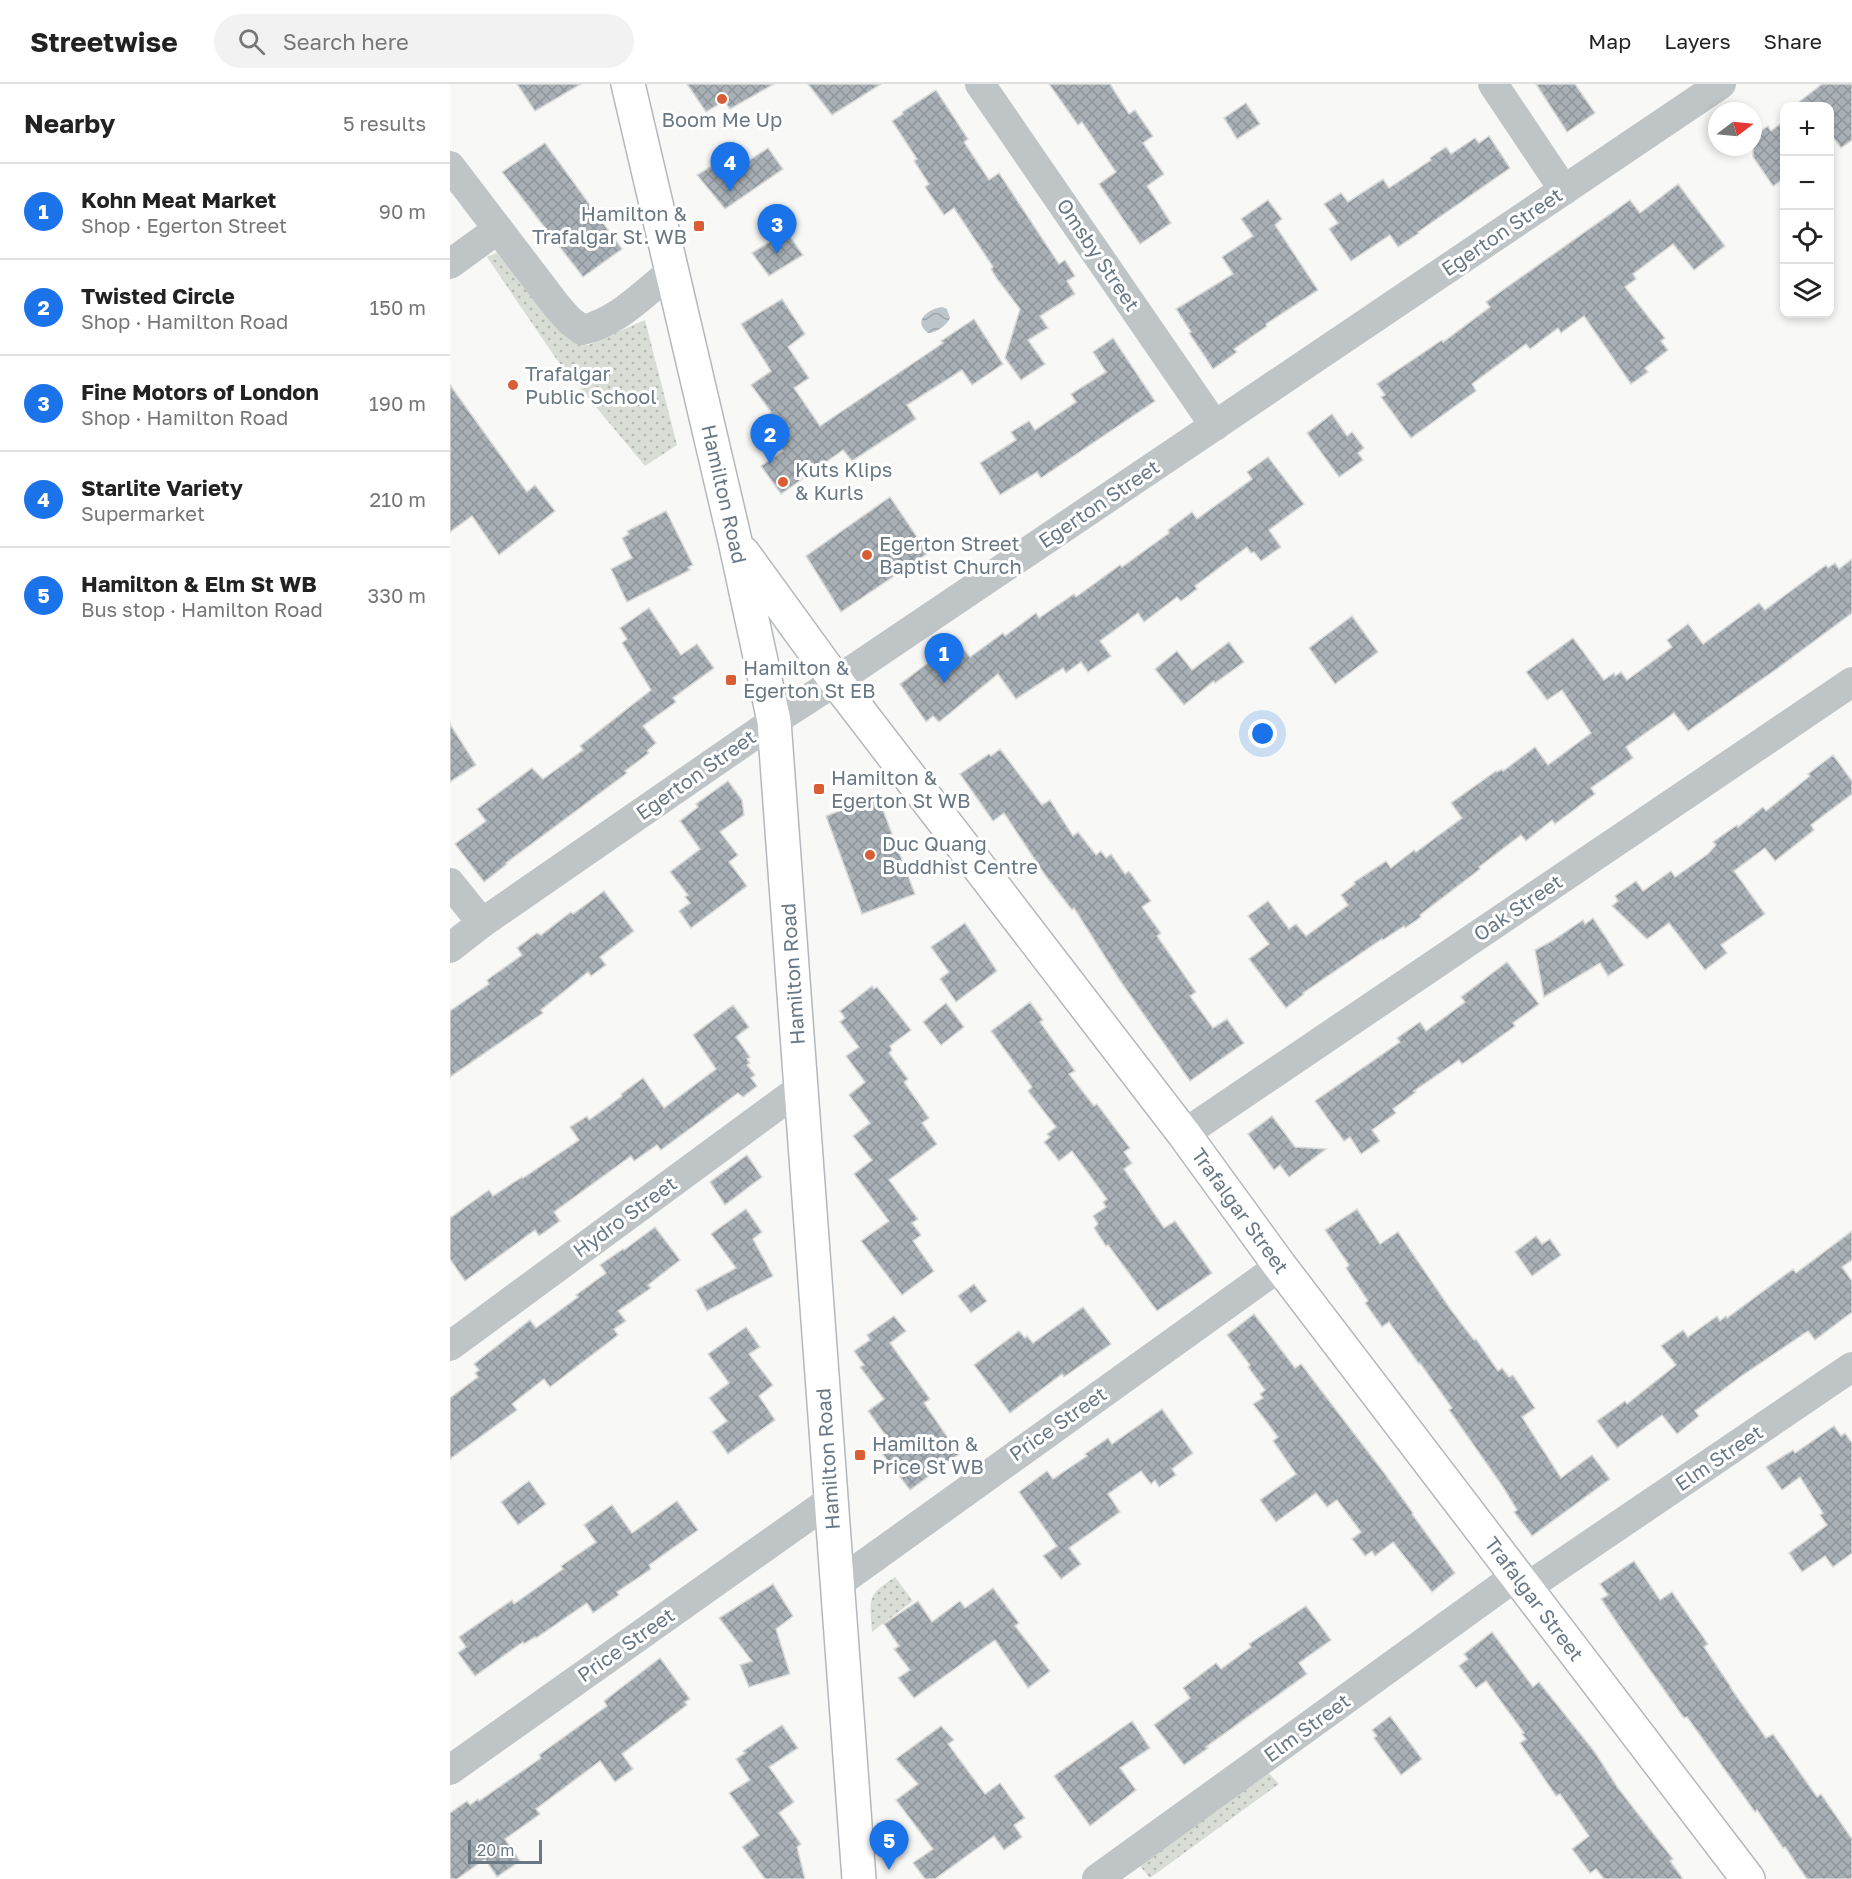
<!DOCTYPE html>
<meta charset="utf-8">
<style>
:root{--surface:#fff;--page:#f2f2f2;--text:#222;--muted:#767676;--line:#e0e0e0;--accent:#1a73e8}
body{margin:0;font-family:"Golos Text",sans-serif;background:var(--page);color:var(--text)}
.controls{position:absolute;right:18px;top:18px;display:grid;overflow:hidden;border-radius:12px;box-shadow:0 3px 9px #0003}
.controls button{width:54px;height:54px;display:grid;place-items:center;padding:0;border:0;border-bottom:2px solid var(--line);background:var(--surface);color:var(--text);font:30px sans-serif}
.compass{position:absolute;left:1258px;top:18px;width:54px;height:54px;border-radius:50%;background:var(--surface);box-shadow:0 3px 9px #0003;rotate:74deg}
.scale{position:absolute;left:18px;bottom:15px;width:74px;box-sizing:border-box;padding-left:6px;border:3px solid #697885;border-top:0;font-size:16px;line-height:21px;white-space:nowrap;color:#697885;-webkit-text-stroke:4px #fff;paint-order:stroke}
.you{position:absolute;left:813px;top:650px;width:21px;height:21px;margin:-15px;border:4px solid #fff;border-radius:50%;background:#1a73e8;box-shadow:0 0 0 9px #1a73e833}
.badge{display:grid;place-items:center;width:39px;height:39px;border-radius:50%;background:var(--accent);color:#fff;font-size:20px;font-weight:700}
.pin{position:absolute;translate:-50% -50px;filter:drop-shadow(0 2px 3px #0008)}
.pin::after{content:'';position:absolute;top:32px;width:21px;height:18px;background:inherit;clip-path:polygon(0 0,100% 0,50% 100%)}
.list{margin:0;padding:0;list-style:none}
h2{display:flex;justify-content:space-between;align-items:center;height:78px;margin:0;padding:0 24px;font-size:26px}
h2 small{font-size:20px;font-weight:400;color:var(--muted)}
.list li{display:grid;grid-template-columns:39px 1fr auto;gap:18px;align-items:center;box-sizing:border-box;height:96px;padding:0 24px;border-top:2px solid var(--line)}
.list b{display:block;font-size:22px;white-space:nowrap}
.list p{margin:0;font-size:20px;white-space:nowrap;color:var(--muted)}
.list em{font-size:20px;font-style:normal;color:var(--muted)}
.icon{flex:none;width:33px;height:33px;fill:none;stroke:currentColor;stroke-width:2;stroke-linecap:round;stroke-linejoin:round}
.map{position:relative;flex:none;width:1402px;height:1795px;overflow:hidden}
header{display:flex;align-items:center;gap:36px;box-sizing:border-box;height:84px;padding:0 30px;background:var(--surface);border-bottom:2px solid var(--line)}
header strong{font-size:28px}
nav{display:flex;gap:33px;margin-inline-start:auto;font-size:21px}
.search{width:420px;height:54px;background:var(--page);display:flex;align-items:center;gap:15px;box-sizing:border-box;padding:0 21px;border-radius:33px;color:var(--muted);font-size:22px}
main{display:flex}
aside{flex:1;background:var(--surface)}
.map>svg:first-child{display:block}
</style>
<header>
<strong>Streetwise</strong>
<div class="search"><svg class="icon" aria-label="search" viewBox="0 0 24 24"><circle cx="10" cy="10" r="6"/><path d="M15 15l6 6"/></svg>Search here</div>
<nav><a>Map</a><a>Layers</a><a>Share</a></nav>
</header>
<main>
<aside>
<h2>Nearby<small>5 results</small></h2>
<ul class="list">
<li><span class="badge">1</span><div><b>Kohn Meat Market</b><p>Shop · Egerton Street</p></div><em>90 m</em></li>
<li><span class="badge">2</span><div><b>Twisted Circle</b><p>Shop · Hamilton Road</p></div><em>150 m</em></li>
<li><span class="badge">3</span><div><b>Fine Motors of London</b><p>Shop · Hamilton Road</p></div><em>190 m</em></li>
<li><span class="badge">4</span><div><b>Starlite Variety</b><p>Supermarket</p></div><em>210 m</em></li>
<li><span class="badge">5</span><div><b>Hamilton &amp; Elm St WB</b><p>Bus stop · Hamilton Road</p></div><em>330 m</em></li>
</ul>
</aside>
<div class="map">
<svg width="1402" height="1795" viewBox="0 0 1402 1795">
<defs>
<pattern id="green-dots" width="8" height="8" patternUnits="userSpaceOnUse" patternTransform="scale(1.5)"><rect width="8" height="8" fill="#d8ddd5"/><path d="M2 2h.1M6 6h.1" fill="none" stroke="#b3b8b2" stroke-width="1.8" stroke-linecap="round"/></pattern>
<pattern id="water-waves" width="16" height="10" patternUnits="userSpaceOnUse" patternTransform="scale(1.5)"><rect width="16" height="10" fill="#bcc5ca"/><path d="M0 5q4-4 8 0t8 0" fill="none" stroke="#9da5aa"/></pattern>
<pattern id="building-cross-hatch" width="8" height="8" patternUnits="userSpaceOnUse" patternTransform="scale(1.5)"><rect width="8" height="8" fill="#a9b1b6"/><path d="M0 0l8 8M0 8l8-8" fill="none" stroke="#8e959a"/></pattern>
</defs>
<rect width="100%" height="100%" fill="#f8f8f6"/>
<g fill="url(#green-dots)">
<path d="M48,168L124,257L138,261L195,236L227,361L195,382L107,276L37,173Z"/>
<path d="M445,1493L463,1517L422,1548C420,1514 416,1512 445,1493Z"/>
<path d="M817,1687L829,1700L700,1794L690,1782Z"/>
</g>
<path fill="url(#water-waves)" d="M492,223L497,225L500,234C496,242 486,249 478,249C462,237 478,225 492,223Z"/>
<g fill="url(#building-cross-hatch)" stroke="#dadad8" stroke-width="1.5">
<path d="M67,0H131L85,27Z"/>
<path d="M237,0H324L280,25L274,17L256,28Z"/>
<path d="M358,0H431L382,31Z"/>
<path d="M599,0H660L679,30L685,26L703,52L693,59L714,90L697,102L721,139L690,160L649,100L666,88L632,38L628,41Z"/>
<path d="M1086,0H1125L1145,29L1117,48Z"/>
<path d="M1372,0H1402V56L1391,64L1380,49V22H1344Z"/>
<path d="M486,6L518,55L514,58L539,96L549,89L609,180L615,176L625,192L617,197L625,210L590,232L598,244L578,256L595,280L571,296L555,274L570,225L547,195L541,185L543,183L504,124L494,131L475,103L479,100L464,77L467,75L442,37L453,30L452,28Z"/>
<path d="M796,19L810,40L787,55L774,34Z"/>
<path d="M1335,36V94L1323,102L1303,73V52L1318,42L1321,47Z"/>
<path d="M1039,52L1060,84L968,148L969,149L948,163L940,151L901,177L879,145L888,139L874,120L891,109L898,118L933,95L939,104L981,76L980,74L996,63L1001,70L1025,54L1029,59Z"/>
<path d="M95,59L172,165L133,193L52,88Z"/>
<path d="M318,64L333,85L275,125L247,91L268,78L278,90Z"/>
<path d="M1228,100L1275,162L1244,186L1223,160L1183,190L1186,195L1175,203L1215,254L1211,257L1218,266L1195,284L1198,288L1181,300L1134,232L1111,249L1108,244L1080,265L1076,260L1022,300L1026,307L961,354L931,313L935,311L927,300L992,256L993,258L1040,223L1036,218L1180,116L1190,129Z"/>
<path d="M818,116L832,135L825,141L868,206L816,240L817,242L784,265L787,268L763,285L739,249L741,248L726,225L783,190L772,173L803,152L791,135Z"/>
<path d="M336,147L353,171L319,192L302,169Z"/>
<path d="M332,215L355,250L338,263L359,294L344,304L370,342L493,259L491,257L524,235L553,280L522,301L512,286L457,321L466,335L402,377L393,366L331,410L311,382L333,367L314,334L321,328L301,301L321,287L291,240Z"/>
<path d="M663,254L705,317L591,394L587,388L550,411L530,379L566,356L561,348L579,337L585,346L626,318L621,310L656,288L643,268Z"/>
<path d="M0,301L77,408L85,401L105,427L49,471L22,432L0,448Z"/>
<path d="M882,330L897,352L902,348L914,364L908,369L913,376L889,393L857,349Z"/>
<path d="M818,373L854,420L819,446L831,463L811,477L804,468L801,469L797,463L745,502L747,505L731,517L727,513L694,538L688,529L650,557L661,572L638,588L631,578L616,589L613,584L566,615L548,590L489,638L483,632L476,638L450,600L486,573L489,577L510,561L520,573L553,549L555,552L586,529L589,534L624,510L626,513L670,481L672,483L719,449L718,446L742,428L747,435L802,395L797,388Z"/>
<path d="M440,413L478,469L391,528L356,472Z"/>
<path d="M216,427L243,481L238,483L240,486L177,518L161,485L182,474L172,454L179,450L177,447Z"/>
<path d="M1402,475V529L1328,584L1238,647L1224,629L1176,663L1183,674L1141,704L1145,710L1105,740L1102,736L1076,757L1071,751L1029,783L1030,785L970,831L971,833L955,844L954,842L933,856L932,855L853,909L854,910L836,924L799,875L819,860L798,832L818,817L839,845L846,840L856,852L898,821L891,811L905,800L904,798L936,777L941,784L964,766L966,768L1012,734L1001,719L1046,687L1047,688L1052,685L1053,687L1085,663L1098,681L1141,649L1112,606L1097,616L1076,588L1123,554L1154,596L1164,589L1165,592L1171,588L1177,596L1222,563L1217,556L1238,540L1253,560L1309,519L1315,526L1376,481L1378,484L1385,479L1389,485Z"/>
<path d="M199,524L231,571L247,560L264,584L223,614L226,618L193,642L206,659L197,667L199,669L175,687L177,689L56,779L57,780L34,798L5,760L36,737L27,725L82,684L93,695L133,666L130,662L201,606L172,559L177,555L170,544Z"/>
<path d="M902,532L928,568L885,600L859,564Z"/>
<path d="M779,558L794,578L765,599L764,597L734,621L705,585L727,567L742,586Z"/>
<path d="M0,640L26,681L0,698Z"/>
<path d="M550,665L592,721L600,716L623,752L628,748L646,771L651,767L656,774L661,770L675,790L679,787L701,817L692,823L711,849L707,852L746,908L740,912L763,944L777,935L794,959L740,997L669,895L624,824L622,826L595,791L554,729L543,737L510,690L539,670L541,672Z"/>
<path d="M1383,671L1402,697V710L1361,741L1364,746L1325,777L1315,764L1284,787L1315,830L1271,861L1277,869L1255,886L1219,839L1197,855L1162,822L1168,817L1165,812L1186,797L1193,807L1221,787L1225,793L1258,770L1266,761L1263,758L1287,741L1288,743L1313,723L1316,727L1360,692L1358,690Z"/>
<path d="M278,697L292,716L294,731L270,748L288,771L279,778L297,802L241,844L229,827L240,819L235,813L238,811L220,788L250,765L230,737L248,723L246,720Z"/>
<path d="M428,713L465,810L412,830L376,732Z"/>
<path d="M154,807L184,847L150,873L156,881L141,892L138,888L91,926L93,929L0,993V927L39,900L37,896L72,871L67,864L87,849L91,851L121,828L123,830Z"/>
<path d="M1143,834L1174,881L1158,892L1150,879L1094,913L1085,866L1102,857L1133,836L1135,840Z"/>
<path d="M515,839L547,887L506,918L490,895L499,888L481,863Z"/>
<path d="M1057,878L1089,920L1063,939L1065,942L1031,967L1012,980L1009,976L964,1007L966,1008L943,1025L946,1029L922,1046L930,1057L911,1070L900,1053L894,1057L865,1017L950,958L947,954L970,938L976,947L1015,918L1011,913Z"/>
<path d="M422,902L424,905L427,903L461,946L440,962L442,966L439,969L458,995L454,998L479,1034L472,1039L487,1060L439,1096L468,1135L462,1139L471,1151L463,1157L484,1187L452,1211L411,1157L439,1137L404,1090L422,1076L403,1052L420,1039L399,1011L415,998L396,972L409,963L390,938L395,934L390,927Z"/>
<path d="M580,918L593,936L590,938L625,987L619,990L644,1022L647,1020L680,1064L674,1068L682,1079L674,1085L714,1144L725,1137L762,1189L707,1227L658,1161L656,1162L644,1144L648,1140L643,1132L656,1123L653,1118L657,1115L622,1067L609,1077L594,1058L600,1053L597,1050L606,1043L578,1007L582,1003L541,947Z"/>
<path d="M496,919L514,943L491,961L473,938Z"/>
<path d="M283,921L299,943L286,953L300,973L297,975L300,979L297,981L305,991L301,994L307,1002L293,1013L288,1009L211,1066L207,1061L184,1077L181,1072L104,1128L110,1137L89,1152L85,1146L15,1197L0,1175V1134L39,1106L43,1112L72,1093L73,1094L129,1056L120,1043L137,1032L139,1036L172,1012L171,1010L193,994L214,1024L266,985L243,951Z"/>
<path d="M822,1032L845,1063L876,1065L839,1093L830,1081L824,1086L798,1050Z"/>
<path d="M297,1071L312,1093L275,1121L260,1098Z"/>
<path d="M296,1125L312,1148L303,1155L323,1192L257,1227L246,1206L286,1184L261,1150Z"/>
<path d="M907,1125L930,1160L948,1148L1001,1226L1024,1256L1026,1255L1048,1287L1052,1284L1059,1293L1063,1291L1085,1324L1072,1333L1111,1394L1142,1371L1160,1395L1082,1452L1064,1428L1067,1426L1053,1403L999,1326L1002,1324L970,1279L969,1280L939,1238L932,1243L915,1219L918,1217L896,1184L899,1181L875,1146Z"/>
<path d="M205,1143L230,1176L198,1201L201,1204L168,1227L176,1237L164,1245L168,1251L100,1303L94,1295L62,1320L67,1326L0,1375V1314L28,1293L25,1289L29,1286L24,1280L80,1236L86,1244L128,1213L126,1211L156,1189L150,1181L173,1165L174,1166Z"/>
<path d="M1402,1147V1176L1392,1183L1402,1197V1228L1365,1256L1358,1247L1290,1293L1245,1327L1249,1332L1227,1350L1212,1331L1167,1364L1147,1337L1175,1317L1177,1320L1226,1281L1211,1262L1233,1246L1238,1253L1267,1232L1270,1237L1276,1232L1277,1234L1343,1185L1346,1189Z"/>
<path d="M1086,1152L1092,1160L1100,1155L1111,1171L1082,1192L1065,1168Z"/>
<path d="M524,1200L537,1217L521,1229L508,1212Z"/>
<path d="M633,1223L661,1260L614,1293L612,1290L560,1329L524,1281L569,1247L575,1254L577,1252L583,1259Z"/>
<path d="M804,1230L845,1284L851,1280L935,1390L963,1429L962,1430L1005,1489L982,1508L943,1458L925,1472L922,1467L915,1472L902,1455L911,1448L887,1416L877,1423L866,1409L826,1438L810,1416L846,1390L823,1357L828,1353L803,1320L813,1314L810,1310L815,1306L798,1283L800,1281L777,1251Z"/>
<path d="M444,1232L456,1247L440,1259L480,1315L474,1319L509,1370L460,1406L428,1364L439,1356L418,1327L434,1315L410,1283L414,1281L404,1267L420,1256L417,1251Z"/>
<path d="M296,1243L310,1263L299,1270L323,1301L309,1312L325,1336L278,1370L262,1348L277,1337L259,1314L279,1299L258,1270Z"/>
<path d="M712,1325L743,1369L722,1385L726,1391L709,1403L705,1396L701,1400L691,1387L658,1410L670,1428L619,1464L631,1480L611,1495L593,1472L607,1462L569,1408L597,1387L603,1395L637,1372L635,1370L658,1354L662,1360Z"/>
<path d="M1384,1342L1391,1352L1395,1349L1402,1359V1469L1383,1483L1375,1472L1352,1488L1339,1469L1377,1441L1370,1431L1373,1429L1350,1393L1332,1406L1316,1383L1343,1366L1345,1369Z"/>
<path d="M79,1397L96,1420L68,1441L51,1418Z"/>
<path d="M227,1417L248,1446L199,1481L201,1485L167,1508L169,1511L143,1529L137,1519L86,1554L85,1553L74,1560L73,1558L25,1592L8,1569L16,1563L9,1553L62,1516L64,1520L113,1485L111,1482L146,1458L134,1441L162,1421L182,1449Z"/>
<path d="M1184,1477L1210,1516L1222,1508L1258,1560L1254,1563L1281,1603H1280L1316,1654L1323,1650L1367,1713L1371,1710L1402,1755V1795H1357L1335,1763L1333,1764L1307,1726L1305,1728L1237,1633L1234,1634L1178,1555L1151,1515L1158,1511L1150,1500Z"/>
<path d="M323,1500L343,1532L326,1545L340,1590L299,1603L290,1581L302,1577L269,1534Z"/>
<path d="M543,1504L569,1539L565,1542L600,1587L578,1604L545,1556L464,1614L448,1594L460,1586L444,1565L449,1562L434,1540L468,1517L482,1538L510,1517L515,1524Z"/>
<path d="M856,1522L881,1556L849,1579L857,1590L756,1663L758,1664L734,1681L704,1641L740,1614L733,1604L766,1579L771,1585L801,1563L799,1560Z"/>
<path d="M1042,1548L1083,1603L1089,1598L1144,1667L1168,1704L1223,1775L1220,1777L1233,1795H1154L1146,1785L1140,1789L1122,1765L1139,1752L1110,1710L1106,1712L1070,1659L1076,1655L1072,1650L1074,1649L1036,1597L1026,1604L1009,1582L1018,1575L1014,1570Z"/>
<path d="M210,1574L240,1615L235,1618L237,1621L172,1670L183,1685L165,1698L150,1677L86,1725L90,1730L55,1755L70,1777L47,1793L35,1775L7,1795H0V1729L17,1717L20,1721L28,1715L29,1717L91,1674L89,1671L157,1622L154,1617Z"/>
<path d="M940,1632L972,1675L951,1691L924,1654L927,1652L922,1646Z"/>
<path d="M682,1637L700,1664L670,1684L686,1706L640,1742L604,1692Z"/>
<path d="M332,1641L348,1664L319,1683L344,1718L329,1729L351,1760L347,1763L355,1795H315L292,1763L309,1751L279,1709L300,1696L286,1675L295,1669L293,1667Z"/>
<path d="M491,1642L504,1656L498,1660L535,1710L550,1699L575,1734L564,1741L572,1753L554,1766L544,1752L485,1795H475L463,1779L483,1765L446,1716L468,1700L446,1675Z"/>
</g>
<g fill="none" stroke-linecap="round" stroke-linejoin="round">
<defs>
<g id="major">
<path d="M178,0L285,457L324,637L409,1795"/>
<path d="M293,469L386,597L734,1050L830,1182L1298,1795"/>
</g>
</defs>
<use href="#major" stroke="#b3b8bc" stroke-width="36"/>
<g stroke="#bfc4c7" stroke-width="30">
<path d="M530,0L765,342"/>
<path d="M1043,0L1114,106"/>
<path d="M0,82L106,221L119,236L132,246C167,239 194,209 221,188"/>
<path d="M0,180L48,145"/>
<path d="M0,799L32,839"/>
<path d="M0,864L32,839L324,637L386,597L1271,0"/>
<path d="M734,1050L1402,598"/>
<path d="M0,1262L351,1004"/>
<path d="M387,1500L830,1182"/>
<path d="M1076,1504L1402,1283"/>
<path d="M0,1686L381,1416"/>
<path d="M647,1795L1066,1492"/>
</g>
<use href="#major" stroke="#fff" stroke-width="33"/>
</g>
<g fill="#d95e36" stroke="#fff" stroke-width="2">
<circle cx="272" cy="15" r="6"/>
<rect x="243" y="136" width="12" height="12" rx="3"/>
<circle cx="63" cy="301" r="6"/>
<circle cx="333" cy="398" r="6"/>
<circle cx="417" cy="471" r="6"/>
<rect x="275" y="590" width="12" height="12" rx="3"/>
<rect x="363" y="699" width="12" height="12" rx="3"/>
<circle cx="420" cy="771" r="6"/>
<rect x="404" y="1365" width="12" height="12" rx="3"/>
</g>
<g text-anchor="middle" stroke-width="6" stroke-linejoin="round" paint-order="stroke">
<g font-size="20" fill="#697885" stroke="#fff" text-anchor="start">
<text x="272" y="43" text-anchor="middle">Boom Me Up</text>
<text x="237" y="137" text-anchor="end">Hamilton &amp;<tspan x="237" dy="23">Trafalgar St. WB</tspan></text>
<text x="75" y="297">Trafalgar<tspan x="75" dy="23">Public School</tspan></text>
<text x="345" y="393">Kuts Klips<tspan x="345" dy="23">&amp; Kurls</tspan></text>
<text x="429" y="467">Egerton Street<tspan x="429" dy="23">Baptist Church</tspan></text>
<text x="293" y="591">Hamilton &amp;<tspan x="293" dy="23">Egerton St EB</tspan></text>
<text x="381" y="701">Hamilton &amp;<tspan x="381" dy="23">Egerton St WB</tspan></text>
<text x="432" y="767">Duc Quang<tspan x="432" dy="23">Buddhist Centre</tspan></text>
<text x="422" y="1367">Hamilton &amp;<tspan x="422" dy="23">Price St WB</tspan></text>
</g>
<g font-size="20" fill="#697885" stroke="#fff">
<text transform="translate(1052 148) rotate(-34)" y="7">Egerton Street</text>
<text transform="translate(648 171) rotate(56)" y="7">Omsby Street</text>
<text transform="translate(274 410) rotate(77)" y="7">Hamilton Road</text>
<text transform="translate(649 420) rotate(-34)" y="7">Egerton Street</text>
<text transform="translate(246 691) rotate(-35)" y="7">Egerton Street</text>
<text transform="translate(1068 824) rotate(-34)" y="7">Oak Street</text>
<text transform="translate(343 890) rotate(-94)" y="7">Hamilton Road</text>
<text transform="translate(790 1127) rotate(54)" y="7">Trafalgar Street</text>
<text transform="translate(175 1133) rotate(-36)" y="7">Hydro Street</text>
<text transform="translate(608 1340) rotate(-35)" y="7">Price Street</text>
<text transform="translate(1269 1374) rotate(-34)" y="7">Elm Street</text>
<text transform="translate(378 1375) rotate(-94)" y="7">Hamilton Road</text>
<text transform="translate(1084 1515) rotate(53)" y="7">Trafalgar Street</text>
<text transform="translate(176 1561) rotate(-35)" y="7">Price Street</text>
<text transform="translate(857 1644) rotate(-36)" y="7">Elm Street</text>
</g>
</g>
</svg>
<div class="controls">
<button>+</button>
<button>−</button>
<button><svg class="icon" aria-label="locate" viewBox="0 0 24 24"><circle cx="12" cy="12" r="6"/><path d="M12 2v4M12 18v4M2 12h4M18 12h4"/></svg></button>
<button><svg class="icon" aria-label="layers" viewBox="0 0 24 24"><path d="M12 4l9 5-9 5-9-5zM3 14l9 5 9-5"/></svg></button>
</div>
<svg class="compass" viewBox="-18 -18 36 36"><path d="M0-13l5 13h-10z" fill="#e53935"/><path d="M0 13l5-13h-10z" fill="#767676"/></svg>
<div class="scale">20 m</div>
<div class="you"></div>
<div class="pin badge" style="left:494px;top:599px">1</div>
<div class="pin badge" style="left:320px;top:380px">2</div>
<div class="pin badge" style="left:327px;top:170px">3</div>
<div class="pin badge" style="left:280px;top:108px">4</div>
<div class="pin badge" style="left:439px;top:1786px">5</div>
</div>
</main>
